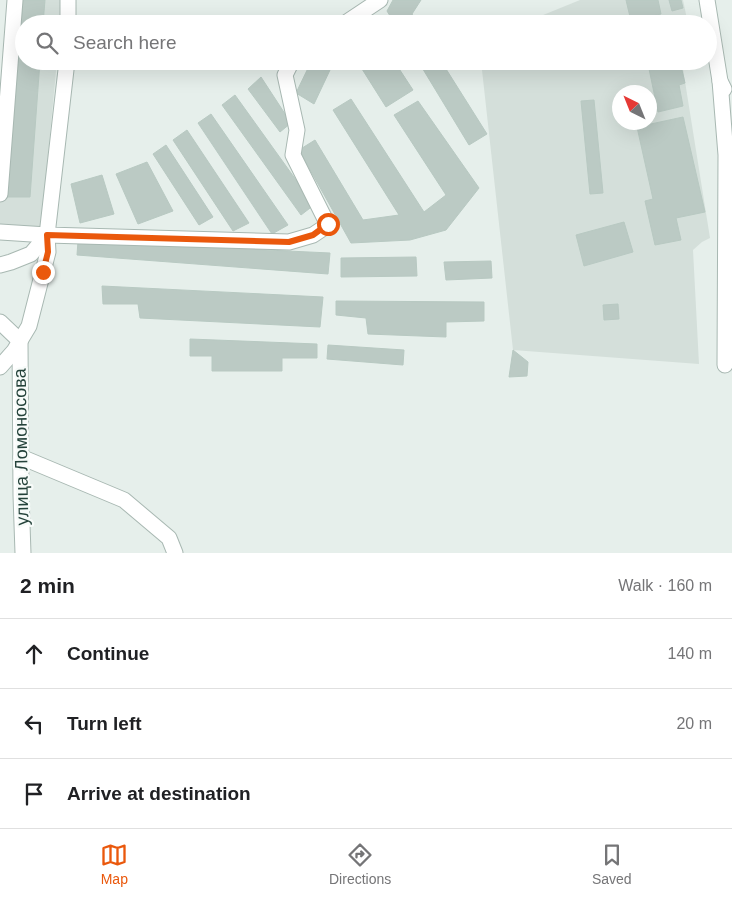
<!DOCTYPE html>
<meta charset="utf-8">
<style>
:root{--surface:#fff;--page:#f2f2f2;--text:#202124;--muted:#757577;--line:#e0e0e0;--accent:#ea580c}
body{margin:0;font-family:Arial,sans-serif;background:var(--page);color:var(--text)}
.compass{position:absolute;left:612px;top:85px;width:45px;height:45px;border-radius:50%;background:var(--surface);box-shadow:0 5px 20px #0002;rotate:317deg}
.stop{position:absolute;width:15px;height:15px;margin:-11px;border:4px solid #ea580c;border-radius:50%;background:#fff}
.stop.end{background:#ea580c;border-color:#fff;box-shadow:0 1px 5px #0008}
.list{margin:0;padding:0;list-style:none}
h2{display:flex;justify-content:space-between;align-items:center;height:65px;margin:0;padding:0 20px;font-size:21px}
h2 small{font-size:16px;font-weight:400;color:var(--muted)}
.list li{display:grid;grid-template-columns:32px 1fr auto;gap:15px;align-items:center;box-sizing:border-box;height:70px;padding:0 20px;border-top:1px solid var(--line)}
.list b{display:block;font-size:19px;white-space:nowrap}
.list em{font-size:16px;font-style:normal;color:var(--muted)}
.icon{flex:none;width:28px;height:28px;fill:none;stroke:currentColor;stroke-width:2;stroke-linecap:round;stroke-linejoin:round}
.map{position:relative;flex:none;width:732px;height:553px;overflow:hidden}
.search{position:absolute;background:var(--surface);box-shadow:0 5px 20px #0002;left:15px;right:15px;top:15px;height:55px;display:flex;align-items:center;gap:12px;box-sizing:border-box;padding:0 18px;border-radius:28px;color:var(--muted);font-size:19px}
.sheet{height:275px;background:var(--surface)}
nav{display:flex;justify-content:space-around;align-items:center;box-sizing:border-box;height:70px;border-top:1px solid var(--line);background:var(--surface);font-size:14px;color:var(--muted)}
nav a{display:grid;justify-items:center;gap:2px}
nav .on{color:var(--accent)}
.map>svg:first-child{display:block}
</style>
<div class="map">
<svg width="732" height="553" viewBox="0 0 732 553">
<rect width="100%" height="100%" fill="#e6efeb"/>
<g fill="#d4dfda" fill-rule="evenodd">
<path d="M13,0H62L61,24H24V61H57L41,229L0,225V164Z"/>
<path d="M580,0H683L688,24H521Z"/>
<path d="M481,61H688L689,68L683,69L710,238L702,242L693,250L699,364L513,350ZM620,92H650V122H620Z"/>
</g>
<g fill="#bbcac4" stroke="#b8c9c2">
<path d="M23,0H45L43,24H24V61H40L30,197H7Z"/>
<path d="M393,0H421L412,14L418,24H395L387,11Z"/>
<path d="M626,0H658L661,14L631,21Z"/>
<path d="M669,0H681L683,8L672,11Z"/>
<path d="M357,61H394L413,90L386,107Z"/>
<path d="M418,61H441L487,134L469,145Z"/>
<path d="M660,61H687L688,65L681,66L685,83L679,85L683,106L658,112L648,64Z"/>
<path d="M311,62L330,70L314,104L296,93Z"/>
<path d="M261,77L291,123L280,132L248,89Z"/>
<path d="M235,95L314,205L301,215L222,105Z"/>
<path d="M351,99L424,212L446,195L394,115L418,101L479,188L446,230L410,240L351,243L299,150L315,140L363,220L399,215L333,110Z"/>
<path d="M594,100L603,193L590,194L581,101Z"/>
<path d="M211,114L288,225L272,234L198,123Z"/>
<path d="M683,117L705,212L676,218L681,240L655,245L645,201L653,199L637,127Z"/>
<path d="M187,130L249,223L233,231L173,140Z"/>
<path d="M166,145L213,217L199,225L153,154Z"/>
<path d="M147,162L173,211L138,224L116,174Z"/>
<path d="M102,175L114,214L80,223L71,184Z"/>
<path d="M624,222L633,252L584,266L576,235Z"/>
<path d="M78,241L330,253L328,274L77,255Z"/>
<path d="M416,257L417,276L341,277V258Z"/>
<path d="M491,261L492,278L446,280L444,262Z"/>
<path d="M102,286L323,297L320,327L140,318L138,304H103Z"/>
<path d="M336,301L484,302V321L446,322V337L368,334L366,318L336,315Z"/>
<path d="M618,304L619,319L604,320L603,305Z"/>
<path d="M190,339L317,344V358H282V371H212V356H190Z"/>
<path d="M328,345L404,350L403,365L327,359Z"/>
<path d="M513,350L528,362L527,376L509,377Z"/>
</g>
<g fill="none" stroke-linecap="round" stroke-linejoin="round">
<defs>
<g id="minor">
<path d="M707,0L720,81L724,89"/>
<path d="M68,24V0"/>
<path d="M344,24L380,0"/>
<path d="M67,61L47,235L289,242L313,235L328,225L293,155L297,130L285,75L292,61"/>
<path d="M720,81L726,155L725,365"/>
<path d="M0,194L15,0"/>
<path d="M0,232L47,235L48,252L29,326L14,351L0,367"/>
<path d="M0,265L11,262L31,254L47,235"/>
<path d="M0,322L20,341L21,495L23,553"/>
<path d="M21,457L124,500L169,538L175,553"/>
</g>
</defs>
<use href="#minor" stroke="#a8b8b2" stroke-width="17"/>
<use href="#minor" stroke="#fff" stroke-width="15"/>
</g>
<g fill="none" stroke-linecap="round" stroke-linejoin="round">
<path stroke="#ea580c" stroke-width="6" d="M43,272L48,252L47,235L289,242L313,235L328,224"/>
</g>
<g text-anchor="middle" stroke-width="4.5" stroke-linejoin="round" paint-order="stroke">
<g font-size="18" fill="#24423a" stroke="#f7fbf9">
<text transform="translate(21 447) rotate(-91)" y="6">улица Ломоносова</text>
</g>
</g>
</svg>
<svg class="compass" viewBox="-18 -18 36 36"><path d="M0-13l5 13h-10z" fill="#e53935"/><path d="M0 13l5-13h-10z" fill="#757577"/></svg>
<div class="stop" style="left:328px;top:224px"></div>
<div class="stop end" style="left:43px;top:272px"></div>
<div class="search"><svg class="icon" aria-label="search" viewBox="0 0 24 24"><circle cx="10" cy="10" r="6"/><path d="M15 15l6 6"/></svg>Search here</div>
</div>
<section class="sheet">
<h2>2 min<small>Walk · 160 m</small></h2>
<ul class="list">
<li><svg class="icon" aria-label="ahead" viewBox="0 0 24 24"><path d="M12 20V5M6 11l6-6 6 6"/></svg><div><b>Continue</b></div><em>140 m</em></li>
<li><svg class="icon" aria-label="left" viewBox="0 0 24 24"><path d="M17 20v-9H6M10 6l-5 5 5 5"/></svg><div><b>Turn left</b></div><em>20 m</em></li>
<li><svg class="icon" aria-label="arrive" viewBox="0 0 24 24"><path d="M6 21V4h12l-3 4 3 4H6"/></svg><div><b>Arrive at destination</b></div></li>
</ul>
</section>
<nav>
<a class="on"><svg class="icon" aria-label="map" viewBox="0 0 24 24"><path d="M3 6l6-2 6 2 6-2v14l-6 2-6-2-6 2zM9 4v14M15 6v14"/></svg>Map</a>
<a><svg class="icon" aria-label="directions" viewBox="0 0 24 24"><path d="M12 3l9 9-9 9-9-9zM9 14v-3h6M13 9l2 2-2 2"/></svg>Directions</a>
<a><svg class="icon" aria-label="saved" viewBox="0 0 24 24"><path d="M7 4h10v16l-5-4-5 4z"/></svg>Saved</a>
</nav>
